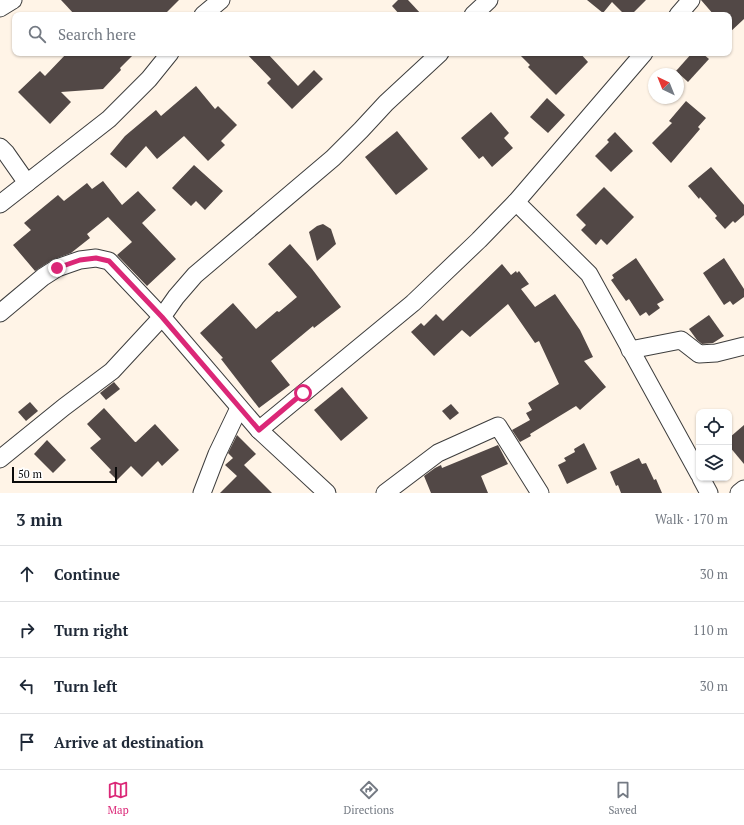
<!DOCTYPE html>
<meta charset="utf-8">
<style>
:root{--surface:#fff;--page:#f6f6f7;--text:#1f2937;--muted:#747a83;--line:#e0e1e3;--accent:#db2777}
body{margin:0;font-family:"PT Serif",serif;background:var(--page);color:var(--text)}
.controls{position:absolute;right:12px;bottom:12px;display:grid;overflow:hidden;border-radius:8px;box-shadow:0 1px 3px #0004}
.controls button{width:36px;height:36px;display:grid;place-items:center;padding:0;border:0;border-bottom:1px solid var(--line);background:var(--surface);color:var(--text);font:20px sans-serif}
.compass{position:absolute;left:648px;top:68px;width:36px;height:36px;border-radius:50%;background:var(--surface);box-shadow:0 1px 3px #0004;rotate:317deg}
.scale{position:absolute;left:12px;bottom:10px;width:105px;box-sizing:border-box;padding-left:4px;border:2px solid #0a0a0a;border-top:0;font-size:11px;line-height:14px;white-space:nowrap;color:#0a0a0a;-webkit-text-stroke:3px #fff;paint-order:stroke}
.stop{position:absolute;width:12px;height:12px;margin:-9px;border:3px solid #db2777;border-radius:50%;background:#fff}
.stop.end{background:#db2777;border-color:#fff;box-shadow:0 1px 4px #0008}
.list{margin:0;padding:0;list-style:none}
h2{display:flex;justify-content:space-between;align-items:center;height:52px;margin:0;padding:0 16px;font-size:17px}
h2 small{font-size:13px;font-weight:400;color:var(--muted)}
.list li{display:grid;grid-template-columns:26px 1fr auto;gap:12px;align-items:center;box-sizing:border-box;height:56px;padding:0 16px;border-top:1px solid var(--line)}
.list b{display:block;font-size:15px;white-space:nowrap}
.list em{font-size:13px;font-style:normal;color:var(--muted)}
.icon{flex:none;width:22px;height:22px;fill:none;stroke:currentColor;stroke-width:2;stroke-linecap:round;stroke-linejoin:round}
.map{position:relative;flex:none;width:744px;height:493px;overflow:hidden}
.search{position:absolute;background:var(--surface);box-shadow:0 1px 3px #0004;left:12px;right:12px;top:12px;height:44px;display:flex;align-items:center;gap:10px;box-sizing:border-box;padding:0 14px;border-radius:8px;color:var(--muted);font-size:15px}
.sheet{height:276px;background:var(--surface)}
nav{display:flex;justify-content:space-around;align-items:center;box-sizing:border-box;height:56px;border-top:1px solid var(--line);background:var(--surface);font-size:11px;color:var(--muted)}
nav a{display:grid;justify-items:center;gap:2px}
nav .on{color:var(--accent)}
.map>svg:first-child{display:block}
</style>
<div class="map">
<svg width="744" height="493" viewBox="0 0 744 493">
<rect width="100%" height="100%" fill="#fff4e7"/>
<g fill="#524846">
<path d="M61,0H179L164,15H75Z"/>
<path d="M398,0H408L422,15H400L392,6Z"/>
<path d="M587,0H646L631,15H625L612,2L603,13Z"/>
<path d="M701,0H744V19L729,33V15H714Z"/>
<path d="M67,53H135L120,68L121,70L103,89L61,92L71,102L50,124L18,92L40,71L45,76Z"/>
<path d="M246,53H267L298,86L314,70L323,79L292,109L267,83L271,79Z"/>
<path d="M518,53H580L588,62L556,95L528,67L530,65Z"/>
<path d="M692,53H702L709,59L688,82L676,71Z"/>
<path d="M196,86L215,109L218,106L237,125L221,141L225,145L208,161L184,136L157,159L146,146L126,168L110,154L125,136L156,110L161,116Z"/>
<path d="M547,98L565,115L548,133L530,117Z"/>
<path d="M686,101L706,118L698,127L700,129L671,163L652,143L672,123L669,121Z"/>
<path d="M491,112L509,133L504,138L513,148L492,167L483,156L479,159L461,138Z"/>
<path d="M397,131L428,169L396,195L365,157Z"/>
<path d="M615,132L633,151L611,172L595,156L609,142L607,140Z"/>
<path d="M194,165L223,191L205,210L196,201L191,206L172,188Z"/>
<path d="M711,167L744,205V215L735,223L733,221L725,229L715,218L717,216L700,197L699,199L688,186Z"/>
<path d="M103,181L122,205L138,191L156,210L142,223L176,259L147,286L117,255L132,242L108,217L87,234L90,238L71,253L52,260L35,271L13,245L31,230L24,223L58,195L64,201L87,183L92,189Z"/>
<path d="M604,187L634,217L607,245L601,239L596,245L581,230L586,225L576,215Z"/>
<path d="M323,224L331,229L336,244L317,261L309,232L317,226Z"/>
<path d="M290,244L312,269L341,307L314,328L313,326L271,361L290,385L259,408L221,359L223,358L200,333L233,303L256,329L277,311L279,312L297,297L268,264Z"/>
<path d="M636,258L664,300L657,304L660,308L649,316L646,312L640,316L629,299L626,301L611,280L614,278L612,275Z"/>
<path d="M724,258L744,289V297L733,305L730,301L724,305L703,273Z"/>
<path d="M502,264L511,275L516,271L517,273L519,271L529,284L521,289L535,307L555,294L580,330L593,357L584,361L606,387L580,410L576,406L530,434L531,436L520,442L512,430L530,420L526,413L532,410L528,403L559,384L539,341L535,343L508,304L470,337L462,330L434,356L411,332L421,323L424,326L436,314L443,321Z"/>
<path d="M709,315L724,336L713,343L702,344L697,340L689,329Z"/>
<path d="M114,382L120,389L106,400L100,393Z"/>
<path d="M342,387L368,418L341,441L314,410Z"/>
<path d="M30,402L38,411L26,421L18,412Z"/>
<path d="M451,404L459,413L450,420L442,411Z"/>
<path d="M104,408L135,442H136L155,424L179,450L162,466L158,461L142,477L131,466L117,480L109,472L111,470L90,448L101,439L87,424Z"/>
<path d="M744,425V464L729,446V438Z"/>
<path d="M237,435L256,454L244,465L272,493H220L237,476L225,465L233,458L228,453Z"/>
<path d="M47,440L66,460L53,473L34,454Z"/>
<path d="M584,443L597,469L567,484L558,465L566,461L564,458L575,452L574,449Z"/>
<path d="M498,445L508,464L481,476L488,493H431L424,476L435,468L441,465L442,468Z"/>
<path d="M639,458L642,464L646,463L654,480L656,479L662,493H621L618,485L616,486L610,472Z"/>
</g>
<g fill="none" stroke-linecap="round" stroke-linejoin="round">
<defs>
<g id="minor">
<path d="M0,8L13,0"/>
<path d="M203,15L221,0"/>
<path d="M473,15L489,0"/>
<path d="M678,15L691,0"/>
<path d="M0,147L6,153L27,183"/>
<path d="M516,202L589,274L699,474"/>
<path d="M0,204L109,119L149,79L170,53"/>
<path d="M0,313L43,277L57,268L80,260L96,258L109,261L162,317L259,430L327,493"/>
<path d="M630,350L681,340L699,354L716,353L744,346"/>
<path d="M259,430L413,303L479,240L516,202L644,53"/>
<path d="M0,459L64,407L112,371L162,317L176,297L195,275L333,158L361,130L386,103L440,53"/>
<path d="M701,478L709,493"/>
<path d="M202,493L217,454L239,408"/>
<path d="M385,493L438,453L498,426L540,493"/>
<path d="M739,493L744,489"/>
</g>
</defs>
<use href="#minor" stroke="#3d3d3d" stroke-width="19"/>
<use href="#minor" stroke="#fff" stroke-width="17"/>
</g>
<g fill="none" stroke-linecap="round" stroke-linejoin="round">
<path stroke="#db2777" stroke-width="5" d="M57,268L80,260L96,258L109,261L162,317L259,430L303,393"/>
</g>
</svg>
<div class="controls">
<button><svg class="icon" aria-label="locate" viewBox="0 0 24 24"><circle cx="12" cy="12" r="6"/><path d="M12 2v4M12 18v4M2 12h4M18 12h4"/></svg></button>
<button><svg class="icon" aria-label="layers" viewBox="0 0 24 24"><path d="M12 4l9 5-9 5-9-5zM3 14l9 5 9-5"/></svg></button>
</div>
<svg class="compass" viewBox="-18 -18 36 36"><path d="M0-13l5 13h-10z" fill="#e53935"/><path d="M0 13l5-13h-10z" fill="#747a83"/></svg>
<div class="scale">50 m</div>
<div class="stop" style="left:303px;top:393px"></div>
<div class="stop end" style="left:57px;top:268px"></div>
<div class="search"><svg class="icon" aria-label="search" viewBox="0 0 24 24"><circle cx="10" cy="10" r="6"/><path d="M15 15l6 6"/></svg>Search here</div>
</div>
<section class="sheet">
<h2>3 min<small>Walk · 170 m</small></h2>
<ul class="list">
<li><svg class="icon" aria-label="ahead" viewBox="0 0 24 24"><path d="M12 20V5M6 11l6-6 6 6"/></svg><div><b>Continue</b></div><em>30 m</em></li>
<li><svg class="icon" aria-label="right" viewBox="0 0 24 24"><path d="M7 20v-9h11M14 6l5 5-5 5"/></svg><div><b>Turn right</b></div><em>110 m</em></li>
<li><svg class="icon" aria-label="left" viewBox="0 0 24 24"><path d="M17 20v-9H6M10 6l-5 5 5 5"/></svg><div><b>Turn left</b></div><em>30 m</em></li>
<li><svg class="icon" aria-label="arrive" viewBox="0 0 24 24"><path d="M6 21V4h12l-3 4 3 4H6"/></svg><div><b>Arrive at destination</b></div></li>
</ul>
</section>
<nav>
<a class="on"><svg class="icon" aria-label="map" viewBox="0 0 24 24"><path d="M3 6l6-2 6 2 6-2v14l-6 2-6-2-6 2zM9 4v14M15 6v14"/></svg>Map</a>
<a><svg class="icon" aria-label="directions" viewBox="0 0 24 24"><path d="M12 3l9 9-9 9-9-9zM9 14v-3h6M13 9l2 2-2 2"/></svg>Directions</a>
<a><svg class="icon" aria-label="saved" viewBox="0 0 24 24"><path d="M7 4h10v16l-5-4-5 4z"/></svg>Saved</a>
</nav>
